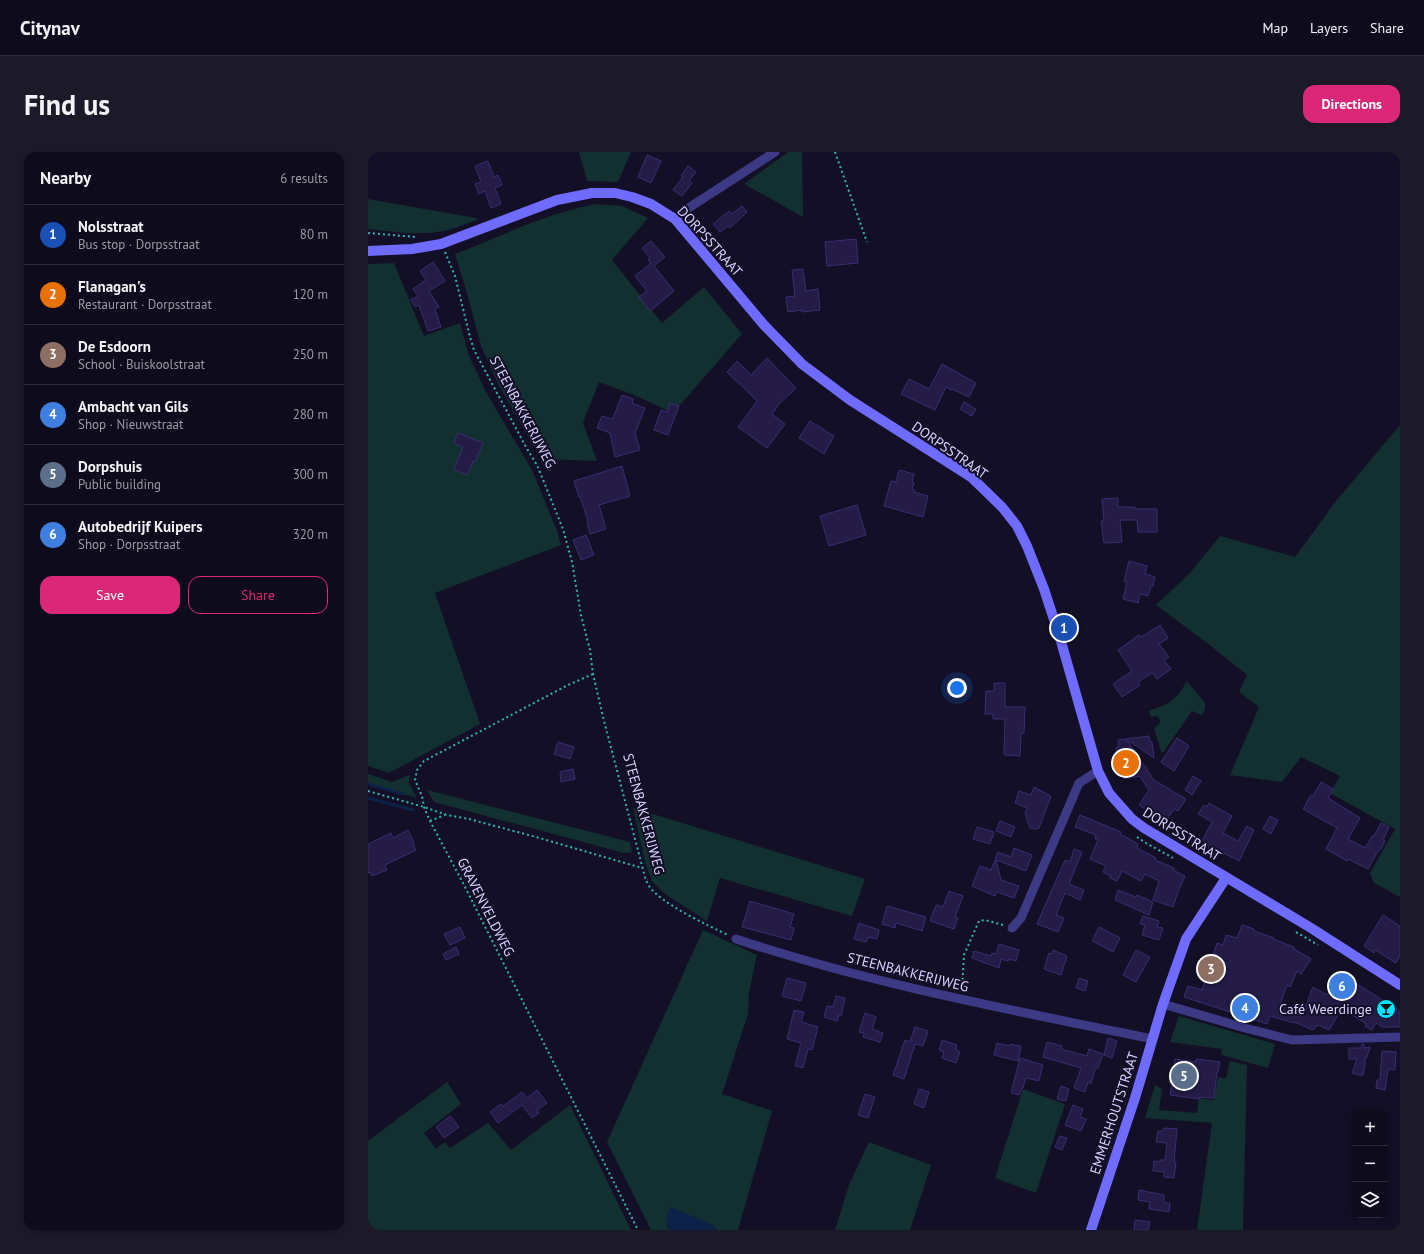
<!DOCTYPE html>
<meta charset="utf-8">
<style>
:root{--surface:#0e0b1c;--page:#1c1929;--text:#f1f3f6;--muted:#9b9ba3;--line:#2e2b3b;--accent:#db2777}
body{margin:0;font-family:"PT Sans",sans-serif;background:var(--page);color:var(--text)}
.controls{position:absolute;right:12px;bottom:12px;display:grid;overflow:hidden;border-radius:8px;box-shadow:0 2px 6px #0003}
.controls button{width:36px;height:36px;display:grid;place-items:center;padding:0;border:0;border-bottom:1px solid var(--line);background:var(--surface);color:var(--text);font:20px sans-serif}
.you{position:absolute;left:589px;top:536px;width:14px;height:14px;margin:-10px;border:3px solid #fff;border-radius:50%;background:#1a73e8;box-shadow:0 0 0 6px #1a73e833}
.badge{display:grid;place-items:center;width:26px;height:26px;border-radius:50%;background:var(--accent);color:#fff;font-size:13px;font-weight:700}
.pin{position:absolute;translate:-50% -50%;border:2px solid #fff;box-shadow:0 1px 4px #0006}
.list{margin:0;padding:0;list-style:none}
h2{display:flex;justify-content:space-between;align-items:center;height:52px;margin:0;padding:0 16px;font-size:17px}
h2 small{font-size:13px;font-weight:400;color:var(--muted)}
.list li{display:grid;grid-template-columns:26px 1fr auto;gap:12px;align-items:center;box-sizing:border-box;height:60px;padding:0 16px;border-top:1px solid var(--line)}
.list b{display:block;font-size:15px;white-space:nowrap}
.list p{margin:0;font-size:13px;white-space:nowrap;color:var(--muted)}
.list em{font-size:13px;font-style:normal;color:var(--muted)}
.actions{display:flex;gap:8px;padding:12px 16px}
.actions a{flex:1;padding:9px 0;border:1px solid var(--accent);border-radius:12px;text-align:center;font-size:14px;color:var(--accent)}
.actions .main{background:var(--accent);color:#fff}
.icon{flex:none;width:22px;height:22px;fill:none;stroke:currentColor;stroke-width:2;stroke-linecap:round;stroke-linejoin:round}
.map{position:relative;flex:none;width:1032px;height:1078px;overflow:hidden;border-radius:12px}
header{display:flex;align-items:center;gap:24px;box-sizing:border-box;height:56px;padding:0 20px;background:var(--surface);border-bottom:1px solid var(--line)}
header strong{font-size:19px}
nav{display:flex;gap:22px;margin-inline-start:auto;font-size:14px}
.intro{display:flex;align-items:center;justify-content:space-between;box-sizing:border-box;height:96px;padding:0 24px}
h1{margin:0;font-size:28px}
.button{padding:10px 18px;border-radius:12px;background:var(--accent);color:#fff;font-size:14px;font-weight:700}
main{display:flex;gap:24px;padding:0 24px}
aside{flex:1;background:var(--surface);border-radius:12px;box-shadow:0 2px 6px #0003}
.map>svg:first-child{display:block}
</style>
<header>
<strong>Citynav</strong>
<nav><a>Map</a><a>Layers</a><a>Share</a></nav>
</header>
<div class="intro"><h1>Find us</h1><a class="button">Directions</a></div>
<main>
<aside>
<h2>Nearby<small>6 results</small></h2>
<ul class="list">
<li><span class="badge" style="background:#1a4fb4">1</span><div><b>Nolsstraat</b><p>Bus stop · Dorpsstraat</p></div><em>80 m</em></li>
<li><span class="badge" style="background:#e8710a">2</span><div><b>Flanagan's</b><p>Restaurant · Dorpsstraat</p></div><em>120 m</em></li>
<li><span class="badge" style="background:#8d6e63">3</span><div><b>De Esdoorn</b><p>School · Buiskoolstraat</p></div><em>250 m</em></li>
<li><span class="badge" style="background:#3f7fe0">4</span><div><b>Ambacht van Gils</b><p>Shop · Nieuwstraat</p></div><em>280 m</em></li>
<li><span class="badge" style="background:#5c6f8a">5</span><div><b>Dorpshuis</b><p>Public building</p></div><em>300 m</em></li>
<li><span class="badge" style="background:#3f7fe0">6</span><div><b>Autobedrijf Kuipers</b><p>Shop · Dorpsstraat</p></div><em>320 m</em></li>
</ul>
<div class="actions"><a class="main">Save</a><a>Share</a></div>
</aside>
<div class="map">
<svg width="1032" height="1078" viewBox="0 0 1032 1078">
<rect width="100%" height="100%" fill="#130f26"/>
<g fill="#12302f">
<path d="M211,0H263L250,30L219,29Z"/>
<path d="M420,0H434L435,65L376,32Z"/>
<path d="M0,47L108,66L111,67C102,70 93,74 84,77C57,85 27,80 0,77Z"/>
<path d="M228,52L254,54L280,66L244,108L294,171L336,135L374,182L305,261L266,243L231,230L215,271L229,309L175,307L165,293L131,234L113,194L99,141L87,102C133,84 179,61 228,52Z"/>
<path d="M26,111L56,184L92,171L101,204L118,240L164,318L189,379L193,393L67,441L112,572L21,621L0,614V112Z"/>
<path d="M1032,273V745L1006,731L1002,721L1027,677L962,641L972,624L933,605L914,630L862,623L891,555L871,540L879,523L843,494L788,453L821,422L852,384L927,405L968,349Z"/>
<path d="M819,529L837,551V557L834,563L824,559L794,602L786,576L792,571V568L789,564L783,565L781,559C803,551 807,549 819,529Z"/>
<path d="M0,622L24,630L42,623L41,631L49,646L0,632Z"/>
<path d="M59,638L262,690L264,700L256,701L66,650Z"/>
<path d="M265,656L497,727L484,764L352,726L339,769L297,742L284,729L277,710Z"/>
<path d="M335,778L389,803L381,840L380,862L354,942L404,959L370,1078H348L349,1077L298,1071L302,1078H283L239,990Z"/>
<path d="M811,864L907,892L900,916L853,903L854,897L802,890Z"/>
<path d="M862,909L879,913L875,1078H829L844,971L777,966L787,933L794,937L791,958L829,961L831,946L846,948L850,925L858,927Z"/>
<path d="M79,930L93,952L56,981L68,997L77,990L82,996L120,971L143,998L202,953L263,1078H0V989Z"/>
<path d="M655,937L697,952L668,1041L627,1026Z"/>
<path d="M501,990L563,1013L542,1078H467L481,1033Z"/>
</g>
<path fill="#0c2248" d="M302,1055L346,1073L348,1078H302C297,1069 298,1065 302,1055Z"/>
<g fill="none" stroke-linecap="round" stroke-linejoin="round">
<g stroke="#0c2248" stroke-width="3">
<path d="M0,632L35,642"/>
<path d="M0,646L45,658"/>
</g>
</g>
<g fill="#241b47" stroke="#3b2d73">
<path d="M279,3L293,9L283,31L270,25Z"/>
<path d="M120,9L126,25L130,23L134,33L127,36L133,52L123,56L117,39L111,42L107,32L113,30L107,14Z"/>
<path d="M320,14L328,20L321,29L324,31L314,44L305,38L315,25L313,24Z"/>
<path d="M374,54L379,60L362,76L360,74L352,80L345,72L361,59L364,62Z"/>
<path d="M488,87L490,111L459,114L457,90Z"/>
<path d="M283,89L297,105L286,114L306,139L282,159L271,145L279,139L267,124L283,111L280,108L282,106L274,96Z"/>
<path d="M65,110L77,129L61,139L71,155L67,157L73,175L60,179L51,153L47,155L43,148L50,144L45,137L58,128L52,119Z"/>
<path d="M435,117L438,139L450,137L452,158L434,160V158L420,160L418,145L427,144L424,118Z"/>
<path d="M399,206L428,236L411,252L404,262L417,272L399,296L370,275L389,249L359,220L369,209L383,223Z"/>
<path d="M574,212L608,231L601,245L584,237L583,238L578,235L567,258L533,242L541,227L561,237Z"/>
<path d="M254,243L265,247L264,251L277,256L267,281L272,298L247,305L242,281L229,276L234,264L244,267L245,266Z"/>
<path d="M596,250L608,257L604,264L592,257Z"/>
<path d="M302,251L311,254L300,283L286,278L293,258L299,260Z"/>
<path d="M442,269L466,284L456,302L431,286Z"/>
<path d="M90,281L115,291L107,310L105,309L99,323L86,317L95,295L86,291Z"/>
<path d="M254,314L262,344L231,353L238,377L222,382L219,370L220,369L212,344L211,345L206,329Z"/>
<path d="M531,318L546,322L544,330H546L544,337L546,338V340L560,344L555,365L516,354L523,329L528,330Z"/>
<path d="M750,346V355H767V357H789V380H770L769,368H752L754,390L736,391L733,369H736L734,347Z"/>
<path d="M489,353L498,383L461,394L452,364Z"/>
<path d="M218,383L226,403L213,408L205,388Z"/>
<path d="M761,409L779,414L777,422L787,425L785,434H783L780,444L772,442L770,451L755,447L759,430L756,429Z"/>
<path d="M792,473L800,486L791,492L801,505L796,508L803,517L789,527L784,521L770,530L772,533L754,545L745,532L764,519L750,498L771,483L772,485L775,484Z"/>
<path d="M626,531H637V555H657L656,581H653L652,604L636,603L637,567H625V562H617L618,539H626Z"/>
<path d="M781,584L782,590H784L786,606L758,587Z"/>
<path d="M809,586L821,594L806,619L793,610Z"/>
<path d="M758,587L786,628L818,647L810,659L806,657L797,670L771,653L781,638L772,624L756,627L755,619H752L748,596L751,595L750,588Z"/>
<path d="M190,590L206,595L202,607L186,602Z"/>
<path d="M205,617L207,627L193,630L192,620Z"/>
<path d="M825,624L833,629L824,643L817,638Z"/>
<path d="M953,630L965,637L960,646L992,666L980,687L997,696L1005,683L1006,684L1013,671L1021,675L1015,688L1017,689L1013,697L1010,699L1000,717L980,707L979,709L958,697L969,676L935,657L943,643L945,644Z"/>
<path d="M666,635L683,644L671,676L666,677L662,676L657,661L659,656L647,651L651,639L663,643Z"/>
<path d="M841,651L864,664L855,681L870,689L879,674L886,678L871,709L854,700L853,702L833,691L844,670L830,662L836,653L839,655Z"/>
<path d="M712,663L753,680L752,682L770,692L769,696L788,706L787,708L806,716L805,718L817,724L810,740L805,755L785,748L791,729L777,722L773,729L754,719L749,729L742,726L743,724L735,720L738,714L722,707L730,688L727,687L728,683L707,675Z"/>
<path d="M902,664L910,668L903,682L895,677Z"/>
<path d="M632,669L647,675L643,685L628,679Z"/>
<path d="M609,675L626,680L622,692L605,687Z"/>
<path d="M40,678L46,691L45,692L48,698L17,713L19,718L4,724L2,720L0,721V692L23,681L25,686Z"/>
<path d="M646,696L664,703L658,719L628,708L633,728L651,734L646,746L629,740L627,744L604,734L612,714L623,718L630,700L643,705Z"/>
<path d="M706,697L714,700L701,732L716,738L712,748L697,741L688,763L696,766L690,780L669,772L697,708L702,710Z"/>
<path d="M750,738L768,745L769,743L785,750L781,763L747,748Z"/>
<path d="M581,739L595,744L587,765L590,766L586,777L562,769L568,753L575,755Z"/>
<path d="M382,749L426,762L422,775L426,776L423,788L374,775Z"/>
<path d="M519,754L558,765L554,779L528,771L527,776L514,772Z"/>
<path d="M1015,763L1032,774V804L1028,811L1007,798L1006,801L996,794Z"/>
<path d="M775,764L791,769L789,775L795,776L791,788L774,783L777,773L772,772Z"/>
<path d="M491,771L511,778L509,787L500,785L498,790L486,787Z"/>
<path d="M874,773L886,777V779L906,786L905,787L926,795V797L943,807L933,822L929,819L922,835L919,833L912,853L935,861L945,835L959,843L966,832L970,820L1032,859V875H1014L1008,871L1004,878L997,874L998,872L974,856L961,878L950,873L945,878L926,870V871L902,864L899,872L816,845L820,834L834,838L849,791L855,793L858,783L869,786Z"/>
<path d="M92,775L97,786L82,793L76,782Z"/>
<path d="M731,775L752,786L745,800L724,789Z"/>
<path d="M631,792L651,798L648,809L641,807L640,809L633,807L631,816L604,806L606,799L623,804L624,801L628,802Z"/>
<path d="M88,795L91,802L78,808L75,802Z"/>
<path d="M685,798L699,804L693,823L676,817L681,801L684,802Z"/>
<path d="M768,798L782,805L768,830L755,823Z"/>
<path d="M419,826L438,831L433,849L414,844Z"/>
<path d="M711,826L720,829L717,839L708,836Z"/>
<path d="M468,844L477,846L473,864L471,863L469,869L456,865L459,854L465,855Z"/>
<path d="M426,858L436,860L433,870L450,875L444,898L440,897L435,916L427,914L433,891L419,887Z"/>
<path d="M497,861L508,865L504,877L515,881L512,890L495,885L496,881L491,880Z"/>
<path d="M547,875L560,879L555,894L547,892L536,927L525,923L537,888L542,890Z"/>
<path d="M740,886L749,889L744,906L736,903Z"/>
<path d="M574,888L589,893L588,898L592,900L588,911L574,906L576,900L571,898Z"/>
<path d="M679,890L694,894L693,897L719,904L721,897L735,902L730,916H729L727,918L723,932L720,930L717,940L706,936L713,916L675,905Z"/>
<path d="M629,891L642,894V892L653,894L650,909L626,903Z"/>
<path d="M994,892H996V896L1002,895L999,905L997,906V913L995,923H991L984,921L989,907H981V896H993Z"/>
<path d="M1014,899L1028,900L1027,918L1020,917L1017,938L1008,936L1009,928H1012Z"/>
<path d="M652,906L675,913L671,929L658,926L655,936H654L651,943L643,941Z"/>
<path d="M807,907L828,910V907L852,910L850,920H849L846,946L832,945V947L802,943L804,931H801L802,919L805,920Z"/>
<path d="M693,934L701,937L698,949L689,947Z"/>
<path d="M551,937L561,940L556,956L546,952Z"/>
<path d="M169,938L179,951L169,958L171,961L164,966L154,953L130,971L122,960L133,952L135,954L154,940L159,946Z"/>
<path d="M497,942L507,945L500,966L490,963Z"/>
<path d="M705,953L715,957L712,965L718,967L713,979L697,973Z"/>
<path d="M82,964L91,975L76,986L68,975Z"/>
<path d="M796,976L809,977L806,1010H808L806,1026L796,1025V1020L785,1019L786,1009L792,1010V1008H797L799,991L788,990L790,979H795Z"/>
<path d="M692,984L699,986L694,998L687,995Z"/>
<path d="M771,1038L796,1043V1051H802L801,1060L781,1057L782,1050L770,1048Z"/>
<path d="M767,1068L782,1070L780,1078H766Z"/>
</g>
<g fill="none" stroke-linecap="round" stroke-linejoin="round">
<g stroke="#2fb8b0" stroke-width="2" stroke-dasharray="2 3" stroke-linecap="butt">
<path d="M467,0L499,90"/>
<path d="M0,81L48,85"/>
<path d="M77,100L87,124L102,185L106,198L158,295L169,313L195,377L204,410L213,463L222,498L225,522L236,569L277,725C278,728 279,731 281,734C292,751 341,774 360,783"/>
<path d="M225,522L200,533L56,609L49,618L47,628L54,644L56,655L62,669L95,731L270,1078"/>
<path d="M0,639L56,655L79,663L101,667L168,685L274,716"/>
<path d="M62,669L77,663"/>
<path d="M769,685L778,691L805,706"/>
<path d="M928,780L950,793"/>
<path d="M594,838L596,803L611,769L617,768L635,773"/>
</g>
<g stroke="#3d3a85" stroke-width="9">
<path d="M307,67L319,57L407,0"/>
<path d="M644,776L653,766L711,631L730,619"/>
<path d="M368,787C503,832 644,858 784,887"/>
<path d="M795,852L877,876L924,888L1032,885"/>
</g>
<g stroke="#6f6bff" stroke-width="10">
<path d="M0,99L44,97L73,92L189,48L224,41H247L264,45L283,52L307,67L396,173L434,212L482,248L603,325L634,355L649,374L659,394L676,437L692,486L730,619L741,641L764,667L776,676L943,776L1032,833"/>
<path d="M723,1078L767,946L795,852L818,787L858,726"/>
</g>
</g>
<defs>
<symbol id="bar-disc" viewBox="-11 -11 22 22"><circle r="9.5" fill="#00e5ff" stroke="#130f26"/><path d="M-6-5H6L.8 .8V4.5H3.5V6h-7V4.5H-.8V.8Z" fill="#111"/></symbol>
</defs>
<g fill-rule="evenodd">
<use href="#bar-disc" x="1007" y="846" width="22" height="22"/>
</g>
<g text-anchor="middle" stroke-width="4" stroke-linejoin="round" paint-order="stroke">
<g font-size="14" fill="#d9d4ff" stroke="#130f26">
<text transform="translate(342 89) rotate(48)" y="5">DORPSSTRAAT</text>
<text transform="translate(155 260) rotate(62)" y="5">STEENBAKKERIJWEG</text>
<text transform="translate(582 298) rotate(35)" y="5">DORPSSTRAAT</text>
<text transform="translate(276 662) rotate(75)" y="5">STEENBAKKERIJWEG</text>
<text transform="translate(814 682) rotate(32)" y="5">DORPSSTRAAT</text>
<text transform="translate(118 755) rotate(63)" y="5">GRAVENVELDWEG</text>
<text transform="translate(540 820) rotate(14)" y="5">STEENBAKKERIJWEG</text>
<text transform="translate(746 961) rotate(-72)" y="5">EMMERHOUTSTRAAT</text>
</g>
<g font-size="14" fill="#d9d4ff" stroke="#130f26" text-anchor="end">
<text x="1004" y="862">Café Weerdinge</text>
</g>
</g>
</svg>
<div class="controls">
<button>+</button>
<button>−</button>
<button><svg class="icon" aria-label="layers" viewBox="0 0 24 24"><path d="M12 4l9 5-9 5-9-5zM3 14l9 5 9-5"/></svg></button>
</div>
<div class="you"></div>
<div class="pin badge" style="left:696px;top:476px;background:#1a4fb4">1</div>
<div class="pin badge" style="left:758px;top:611px;background:#e8710a">2</div>
<div class="pin badge" style="left:843px;top:817px;background:#8d6e63">3</div>
<div class="pin badge" style="left:877px;top:856px;background:#3f7fe0">4</div>
<div class="pin badge" style="left:816px;top:924px;background:#5c6f8a">5</div>
<div class="pin badge" style="left:974px;top:834px;background:#3f7fe0">6</div>
</div>
</main>
